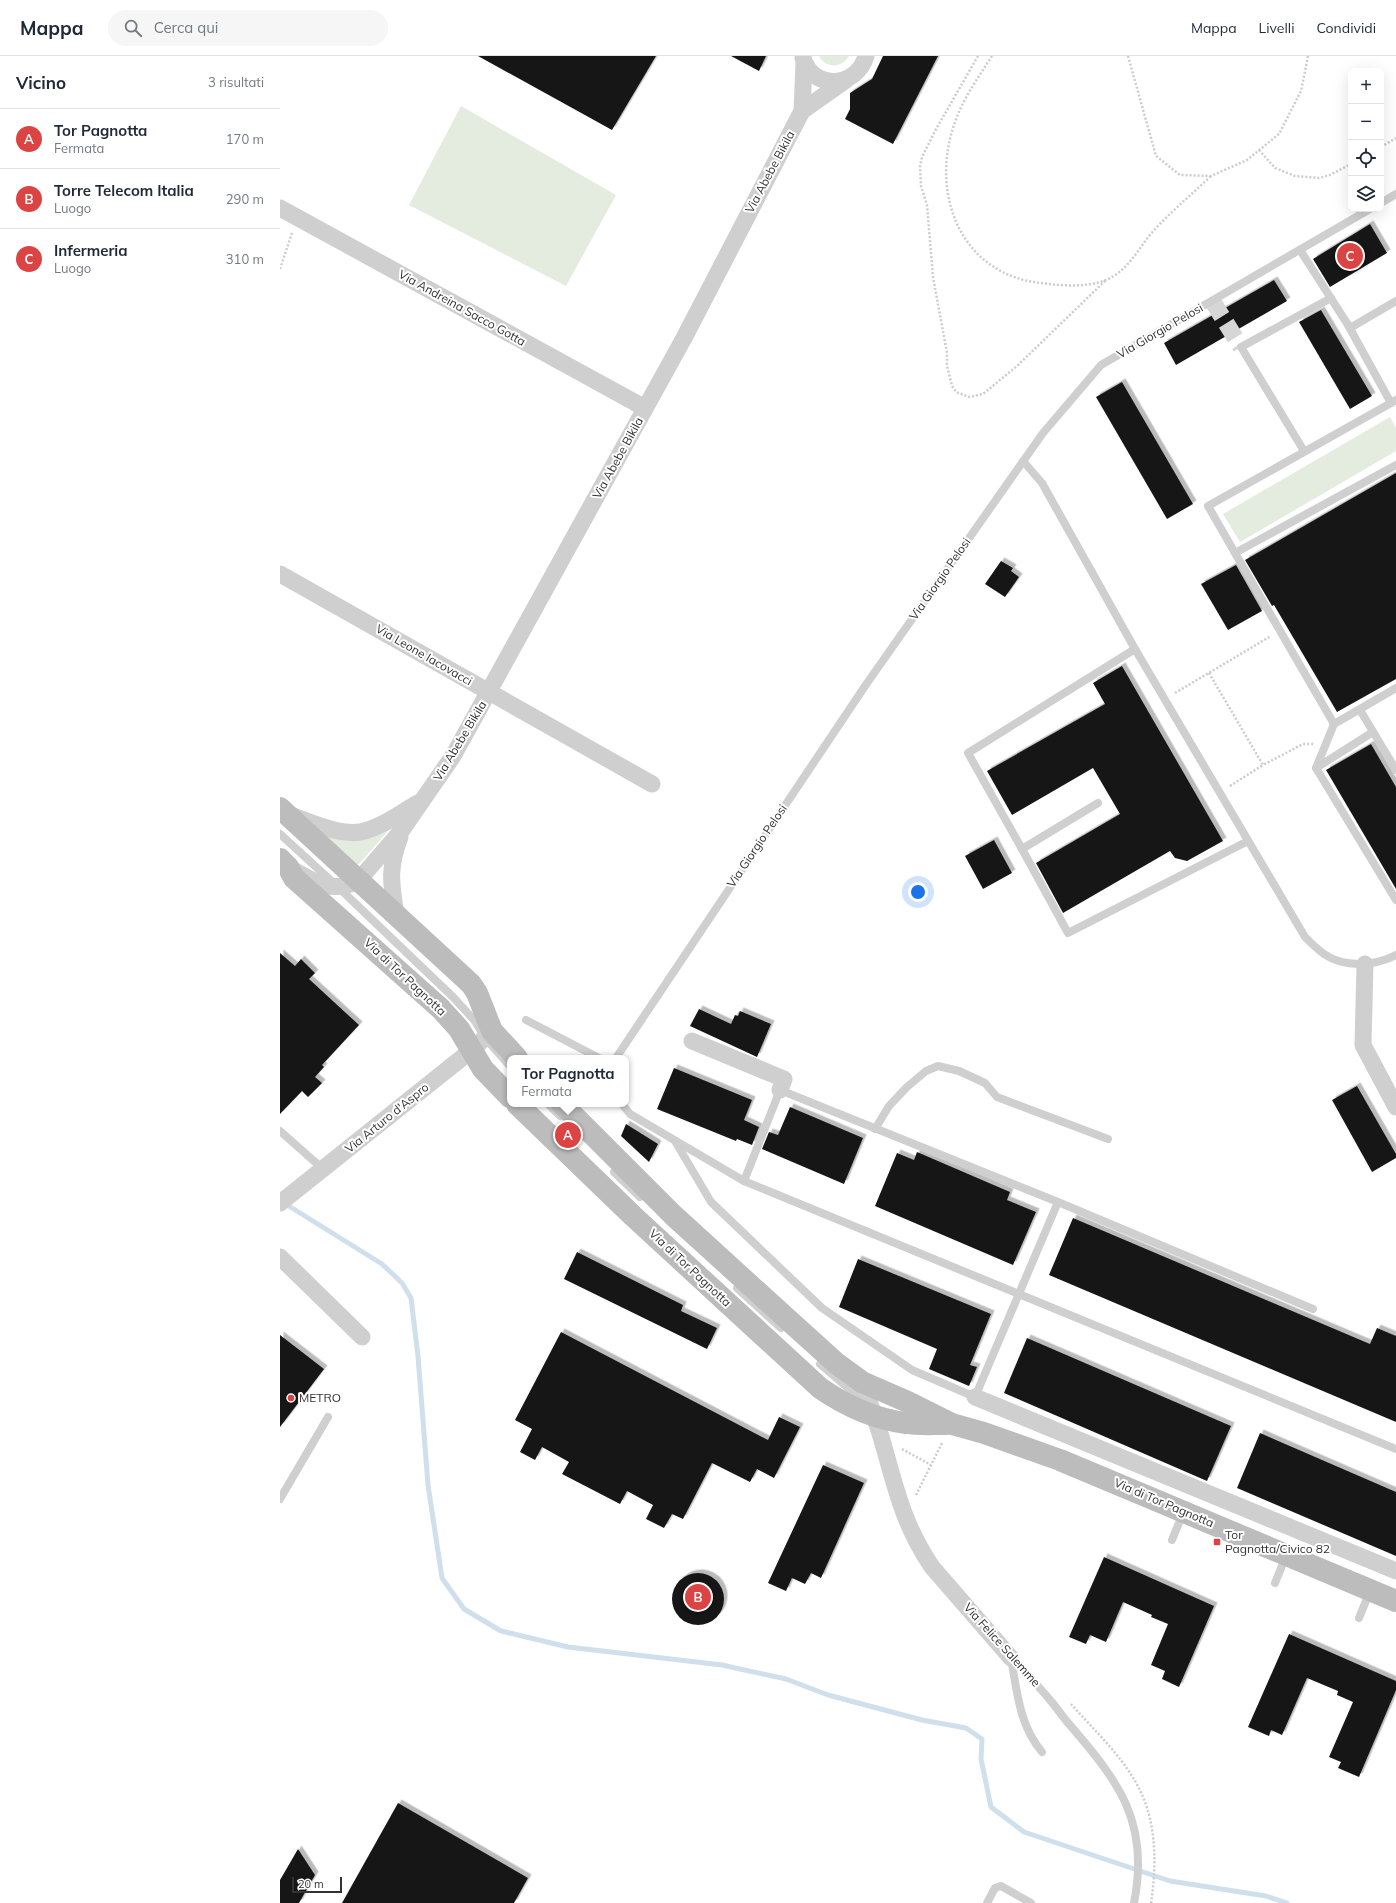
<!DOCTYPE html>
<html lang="it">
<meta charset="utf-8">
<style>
:root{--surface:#fff;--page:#f6f6f7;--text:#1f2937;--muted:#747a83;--line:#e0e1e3;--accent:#db4443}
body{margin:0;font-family:Mulish,sans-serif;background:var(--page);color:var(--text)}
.controls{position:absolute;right:12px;top:12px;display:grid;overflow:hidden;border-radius:8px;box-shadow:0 4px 16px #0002}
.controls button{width:36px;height:36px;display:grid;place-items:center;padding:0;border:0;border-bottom:1px solid var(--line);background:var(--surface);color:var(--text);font:20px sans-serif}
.scale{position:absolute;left:12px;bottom:10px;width:50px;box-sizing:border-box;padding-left:4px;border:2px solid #323232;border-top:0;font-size:11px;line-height:14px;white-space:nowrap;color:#323232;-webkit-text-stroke:3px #fff;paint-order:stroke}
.you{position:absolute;left:638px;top:836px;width:14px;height:14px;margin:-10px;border:3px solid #fff;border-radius:50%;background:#1a73e8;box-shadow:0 0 0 6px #1a73e833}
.badge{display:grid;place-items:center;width:26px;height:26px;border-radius:50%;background:var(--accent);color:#fff;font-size:13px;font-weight:700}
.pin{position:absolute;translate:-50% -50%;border:2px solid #fff;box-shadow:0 1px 4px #0006}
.popup{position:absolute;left:227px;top:999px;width:122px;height:52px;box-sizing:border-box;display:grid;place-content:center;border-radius:8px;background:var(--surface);filter:drop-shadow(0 1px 3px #0005);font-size:13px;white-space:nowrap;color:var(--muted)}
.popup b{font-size:15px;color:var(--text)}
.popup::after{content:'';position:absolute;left:50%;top:100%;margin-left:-8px;border:8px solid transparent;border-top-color:var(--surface)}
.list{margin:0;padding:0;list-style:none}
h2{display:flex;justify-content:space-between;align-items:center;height:52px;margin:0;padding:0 16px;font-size:17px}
h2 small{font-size:13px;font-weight:400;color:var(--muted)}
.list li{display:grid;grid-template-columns:26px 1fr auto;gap:12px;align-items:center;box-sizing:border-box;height:60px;padding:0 16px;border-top:1px solid var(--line)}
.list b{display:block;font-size:15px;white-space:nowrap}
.list p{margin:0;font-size:13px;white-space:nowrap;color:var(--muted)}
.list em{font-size:13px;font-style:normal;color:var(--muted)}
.icon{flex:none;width:22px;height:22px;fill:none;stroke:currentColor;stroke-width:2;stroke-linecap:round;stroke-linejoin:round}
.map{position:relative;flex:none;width:1116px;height:1847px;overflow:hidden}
header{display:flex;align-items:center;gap:24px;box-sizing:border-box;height:56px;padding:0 20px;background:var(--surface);border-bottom:1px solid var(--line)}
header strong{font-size:19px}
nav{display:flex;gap:22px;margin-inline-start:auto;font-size:14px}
.search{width:280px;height:36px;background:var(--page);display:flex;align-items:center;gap:10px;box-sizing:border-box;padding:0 14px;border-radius:22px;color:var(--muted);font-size:15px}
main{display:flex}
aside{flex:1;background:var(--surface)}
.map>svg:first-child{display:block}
</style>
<header>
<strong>Mappa</strong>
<div class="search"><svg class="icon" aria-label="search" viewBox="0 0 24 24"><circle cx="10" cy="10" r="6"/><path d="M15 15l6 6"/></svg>Cerca qui</div>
<nav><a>Mappa</a><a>Livelli</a><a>Condividi</a></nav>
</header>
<main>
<aside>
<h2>Vicino<small>3 risultati</small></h2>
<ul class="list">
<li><span class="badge">A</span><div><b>Tor Pagnotta</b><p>Fermata</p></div><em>170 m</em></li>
<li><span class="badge">B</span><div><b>Torre Telecom Italia</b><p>Luogo</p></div><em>290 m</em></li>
<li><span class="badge">C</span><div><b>Infermeria</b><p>Luogo</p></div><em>310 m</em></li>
</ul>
</aside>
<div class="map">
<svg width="1116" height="1847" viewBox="0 0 1116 1847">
<defs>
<filter id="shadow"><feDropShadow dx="3.5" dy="-3.5" stdDeviation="0" flood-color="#0004"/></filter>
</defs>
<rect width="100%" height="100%" fill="#fff"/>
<g fill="#e4ebdf">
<path d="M539,0H569C562,12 546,13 539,0Z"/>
<path d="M181,50L336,139L286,230L129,149Z"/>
<path d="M1110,361L1116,372V395L960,486L943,458Z"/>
<path d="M108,775L79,808L75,809L43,778C68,788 83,785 108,775Z"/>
</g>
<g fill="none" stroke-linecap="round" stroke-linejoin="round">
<path stroke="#d0dfec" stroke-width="5" d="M4,1147L102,1208L122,1227L131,1242L138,1300L148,1429L162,1522L184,1553L221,1575L288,1591L442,1609L506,1623L548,1639L642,1664L686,1672L702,1683L701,1703L711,1751L744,1776L890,1825L986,1840L1007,1847"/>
</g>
<g fill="#191919" filter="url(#shadow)">
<path d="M198,0H376L332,74Z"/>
<path d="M451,0H486L479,15Z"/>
<path d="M603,0H658L613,88L565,63L570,53V37L592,23Z"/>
<path d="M1090,168L1107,197L1050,231L1033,203Z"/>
<path d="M994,224L1007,245L896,309L884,287Z"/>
<path d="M1041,254L1092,340L1070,353L1019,266Z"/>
<path d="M842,326L913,448L887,463L816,341Z"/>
<path d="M1116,417V623L1057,656L994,549L992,550L965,504Z"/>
<path d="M721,505L733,512L731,515L739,521L725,541L705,528Z"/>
<path d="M956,509L982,555L948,574L921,528Z"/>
<path d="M842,610L943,785L907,805L895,802L890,795L783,857L756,807L840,758L813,712L732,759L707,715L825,648L813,627Z"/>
<path d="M1091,688L1116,731V833L1046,714Z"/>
<path d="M714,784L732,817L703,833L685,800Z"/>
<path d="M0,897L15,910L21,903L35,917L29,923L79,969L42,1009L44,1011L35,1021L42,1027L28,1041L22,1035L0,1058Z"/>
<path d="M419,953L451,968L455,959L458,960L460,955L491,968L477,1001L410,970Z"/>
<path d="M394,1012L472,1044L464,1064L479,1071L472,1089L457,1083L456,1085L377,1053Z"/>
<path d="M1077,1030L1116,1098V1102L1092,1116L1052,1044Z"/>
<path d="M510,1051L583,1082L564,1128L482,1093L489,1076L498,1079Z"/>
<path d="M346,1068L378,1088L369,1106L341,1080Z"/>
<path d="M637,1096L730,1136L727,1144L756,1156L733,1209L595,1150L617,1097L634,1104Z"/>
<path d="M793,1162L1090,1288L1097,1272L1116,1280V1366L769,1219Z"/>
<path d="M297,1196L403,1249L401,1255L437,1272L427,1293L284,1223Z"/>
<path d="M578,1203L711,1258L690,1309L697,1311L689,1330L649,1313L657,1293L559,1251Z"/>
<path d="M281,1276L488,1384L499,1361L520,1371L494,1422L477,1413L470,1426L432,1407L403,1463L392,1458L384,1472L366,1463L373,1449L347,1435L340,1448L282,1418L289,1406L262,1391L255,1404L240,1396L252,1373L235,1364Z"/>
<path d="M0,1279L44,1313L0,1371Z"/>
<path d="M747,1282L951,1370L927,1425L724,1337Z"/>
<path d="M980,1377L1116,1436V1500L957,1432Z"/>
<path d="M543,1409L584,1427L541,1522L531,1517L525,1528L512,1522L506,1535L488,1527Z"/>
<path d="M824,1501L934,1550L899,1631L882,1623L885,1615L871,1609L888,1568L871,1561L872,1559L843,1546L826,1586L810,1579L806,1588L789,1581Z"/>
<circle cx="418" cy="1543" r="26"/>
<path d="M1009,1578L1116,1625V1634L1079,1721L1058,1712L1061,1706L1049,1701L1073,1646L1057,1639L1058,1635L1027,1622L1002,1679L991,1674L989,1680L968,1671Z"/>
<path d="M118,1747L248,1822L234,1847H62Z"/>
<path d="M18,1793L35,1819L19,1847H0V1824Z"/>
</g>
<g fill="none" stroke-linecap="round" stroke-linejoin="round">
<path stroke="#d6d6d6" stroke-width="17" stroke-dasharray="17 8" stroke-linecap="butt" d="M933,246L961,291"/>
<g stroke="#ccc" stroke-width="2.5" stroke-dasharray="2 2" stroke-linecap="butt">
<path d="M698,0L655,75L642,101L640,110L641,130L647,149L653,221L667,297V310L672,330L676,336L689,341L703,338L737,310L826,224"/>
<path d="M712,0C698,22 682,44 674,69C652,133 676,209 748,225C771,229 804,233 826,224C850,214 859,190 876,172C893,154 912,138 931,120"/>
<path d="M848,0L876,100L900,119L931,120L967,104L999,78L1021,35L1028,0"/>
<path d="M1101,91L1116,82"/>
<path d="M979,94L995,112L1015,120L1039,122L1050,119L1071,108"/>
<path d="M0,213L12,177"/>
<path d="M929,617L983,709L1023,688H1034"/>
<path d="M895,637L991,580"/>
<path d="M950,730L983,709"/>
<path d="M622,1393L651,1409"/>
<path d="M636,1439L662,1387"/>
<path d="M791,1648C813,1673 839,1697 855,1725C877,1762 877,1806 871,1847"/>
</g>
<g stroke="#cfcfcf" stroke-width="8">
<path d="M1101,147L1116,138"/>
<path d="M1020,194L1070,272L1116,245"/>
<path d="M1068,269L1111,347L1116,344"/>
<path d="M1111,347L928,450L955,497L1116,409"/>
<path d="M1024,395L961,291L1051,242"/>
<path d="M743,405L762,427L855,593L1025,881C1031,887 1037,893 1044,898C1064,912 1095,910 1116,899"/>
<path d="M955,497L1054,668L1116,632"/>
<path d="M1080,654L1116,714"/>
<path d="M1054,668L1036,712L1116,844"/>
<path d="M1036,712L1093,676"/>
<path d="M818,747L742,793L688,697L855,593"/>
<path d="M0,778L58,831L173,941L195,965L205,982L230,1010"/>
<path d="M742,793L788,877L968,785"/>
<path d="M246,964L319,1002"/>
<path d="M336,1002L585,630L763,377L821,309L1090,153"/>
<path d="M268,1048L280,1060"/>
<path d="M342,1048L350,1058L464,1125L1116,1393"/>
<path d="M595,1073L609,1050L627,1031L646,1015L658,1010L679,1015L705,1027L717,1041L828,1083"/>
<path d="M0,1075L43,1113"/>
<path d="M395,1085L431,1146L542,1252L632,1314L695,1341L778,1146L1033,1253"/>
<path d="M334,1116L360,1141"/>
<path d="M464,1125L500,1034L778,1146"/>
<path d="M457,1232L501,1272"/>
<path d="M540,1308L575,1338L584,1349"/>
<path d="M0,1443L48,1361"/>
<path d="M892,1484L903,1457"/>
<path d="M995,1527L1006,1500"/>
<path d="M1079,1562L1090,1535"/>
<path d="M731,1602C744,1616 758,1629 770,1644C777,1652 782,1660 789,1668C839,1726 870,1766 854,1847"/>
<path d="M731,1602C737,1635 739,1669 762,1696"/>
<path d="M707,1847L715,1832L721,1830L751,1847"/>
</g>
<g stroke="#cfcfcf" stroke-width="17">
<path d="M523,2C533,35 577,32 586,0"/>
<path d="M522,55L566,24"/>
<path d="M0,152L365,352"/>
<path d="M0,518L372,728"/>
<path d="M10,759C31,766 57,779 80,776C101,772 120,757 138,747"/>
<path d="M15,815C38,828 52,837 78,825L122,774L173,700L404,282L522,55L524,7"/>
<path d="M116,859C111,826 108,813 120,781"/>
<path d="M1085,908L1083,989L1116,1051"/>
<path d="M412,985L504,1023L500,1034"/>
<path d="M0,1147L193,993L212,975"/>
<path d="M0,1201L82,1281"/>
<path d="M582,1326C589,1345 596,1364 602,1384C616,1433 623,1468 652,1511L731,1602"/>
<path d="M695,1341L1116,1515"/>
</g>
<g stroke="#bcbcbc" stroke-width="22">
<path d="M0,752L191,928L197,937L212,975L237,1002"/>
<path d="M0,803L8,811L14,822L161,953L179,973L203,1013L230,1041"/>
<path d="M237,1048L353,1160L540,1332C566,1350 594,1363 626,1367C639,1369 653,1368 666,1368"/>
<path d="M282,1048L393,1159L515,1270L556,1307L582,1326L628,1346L672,1368L704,1377L780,1404L1116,1545"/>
</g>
</g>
<g fill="#db4443" stroke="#fff" stroke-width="1.5">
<circle cx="11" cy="1342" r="4"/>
<rect x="933" y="1482" width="8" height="8" rx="2"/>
</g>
<g text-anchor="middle" stroke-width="4" stroke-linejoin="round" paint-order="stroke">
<g font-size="12" fill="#323232" stroke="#fff">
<text transform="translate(490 116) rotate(-62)" y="4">Via Abebe Bikila</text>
<text transform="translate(182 252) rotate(29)" y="4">Via Andreina Sacco Gotta</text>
<text transform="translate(880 275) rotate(-30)" y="4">Via Giorgio Pelosi</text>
<text transform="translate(338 402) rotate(-61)" y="4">Via Abebe Bikila</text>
<text transform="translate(660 523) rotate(-55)" y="4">Via Giorgio Pelosi</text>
<text transform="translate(144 599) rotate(30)" y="4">Via Leone Iacovacci</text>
<text transform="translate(180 685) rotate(-59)" y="4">Via Abebe Bikila</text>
<text transform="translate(477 790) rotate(-56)" y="4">Via Giorgio Pelosi</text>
<text transform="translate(125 921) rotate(43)" y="4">Via di Tor Pagnotta</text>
<text transform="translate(107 1062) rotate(-39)" y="4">Via Arturo d'Aspro</text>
<text transform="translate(410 1212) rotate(43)" y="4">Via di Tor Pagnotta</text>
<text transform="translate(884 1447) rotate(23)" y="4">Via di Tor Pagnotta</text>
<text transform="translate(722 1589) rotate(48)" y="4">Via Felice Salemme</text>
</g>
<g font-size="12" fill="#323232" stroke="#fff" text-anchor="start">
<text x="19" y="1346">METRO</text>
<text x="945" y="1483">Tor<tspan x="945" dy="14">Pagnotta/Civico 82</tspan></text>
</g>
</g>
</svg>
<div class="controls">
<button>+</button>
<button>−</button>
<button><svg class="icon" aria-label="locate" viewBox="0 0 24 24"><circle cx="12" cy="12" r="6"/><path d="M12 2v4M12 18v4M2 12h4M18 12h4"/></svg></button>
<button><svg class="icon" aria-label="layers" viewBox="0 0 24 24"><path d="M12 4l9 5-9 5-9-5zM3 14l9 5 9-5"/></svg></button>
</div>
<div class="scale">20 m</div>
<div class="you"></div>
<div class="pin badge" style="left:288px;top:1079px">A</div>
<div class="popup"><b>Tor Pagnotta</b>Fermata</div>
<div class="pin badge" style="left:418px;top:1541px">B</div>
<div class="pin badge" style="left:1070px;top:200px">C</div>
</div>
</main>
